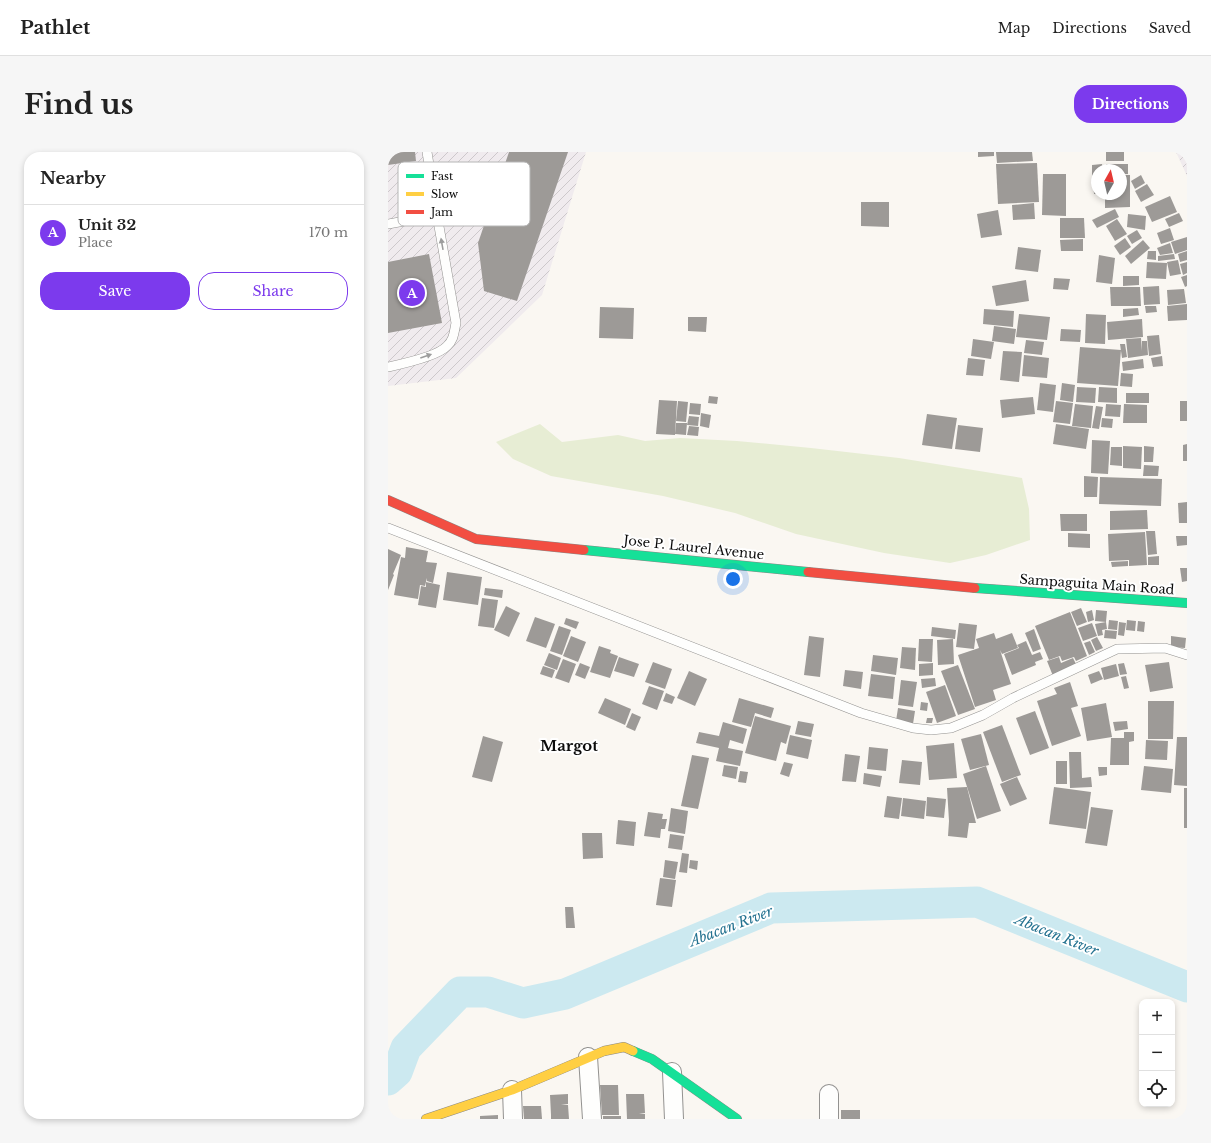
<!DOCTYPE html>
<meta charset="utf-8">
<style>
:root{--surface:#fff;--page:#f6f6f6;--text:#222;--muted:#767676;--line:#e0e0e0;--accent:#7c3aed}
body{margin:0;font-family:"Libre Baskerville",serif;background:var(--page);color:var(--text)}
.controls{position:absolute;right:12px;bottom:12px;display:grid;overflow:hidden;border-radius:8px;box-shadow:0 2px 6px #0003}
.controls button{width:36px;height:36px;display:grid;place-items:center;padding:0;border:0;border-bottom:1px solid var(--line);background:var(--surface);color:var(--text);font:20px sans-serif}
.compass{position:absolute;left:703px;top:12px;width:36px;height:36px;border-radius:50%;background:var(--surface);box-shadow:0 2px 6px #0003;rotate:8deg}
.you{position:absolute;left:345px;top:427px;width:14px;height:14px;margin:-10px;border:3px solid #fff;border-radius:50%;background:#1a73e8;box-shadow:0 0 0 6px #1a73e833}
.badge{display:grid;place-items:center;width:26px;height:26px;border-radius:50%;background:var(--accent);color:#fff;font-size:13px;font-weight:700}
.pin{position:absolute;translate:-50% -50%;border:2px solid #fff;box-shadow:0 1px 4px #0006}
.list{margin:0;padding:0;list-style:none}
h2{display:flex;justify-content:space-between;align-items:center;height:52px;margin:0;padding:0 16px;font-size:17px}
h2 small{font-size:13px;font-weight:400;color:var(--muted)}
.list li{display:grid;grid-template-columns:26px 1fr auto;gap:12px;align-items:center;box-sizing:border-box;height:56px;padding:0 16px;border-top:1px solid var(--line)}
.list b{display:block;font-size:15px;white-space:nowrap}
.list p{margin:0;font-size:13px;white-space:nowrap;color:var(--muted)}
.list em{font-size:13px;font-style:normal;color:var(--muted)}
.actions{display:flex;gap:8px;padding:12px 16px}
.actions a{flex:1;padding:9px 0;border:1px solid var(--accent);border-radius:16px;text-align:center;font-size:14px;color:var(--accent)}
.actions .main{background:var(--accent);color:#fff}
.icon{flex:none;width:22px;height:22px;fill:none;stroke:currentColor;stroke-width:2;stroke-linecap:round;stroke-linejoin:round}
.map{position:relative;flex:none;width:799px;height:967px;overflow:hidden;border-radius:16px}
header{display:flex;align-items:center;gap:24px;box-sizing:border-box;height:56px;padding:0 20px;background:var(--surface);border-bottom:1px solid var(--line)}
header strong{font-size:19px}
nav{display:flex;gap:22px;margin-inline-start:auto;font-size:14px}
.intro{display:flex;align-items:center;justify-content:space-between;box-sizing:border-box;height:96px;padding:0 24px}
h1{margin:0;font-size:28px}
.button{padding:10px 18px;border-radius:16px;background:var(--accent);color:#fff;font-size:14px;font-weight:700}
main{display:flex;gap:24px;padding:0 24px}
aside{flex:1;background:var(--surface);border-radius:16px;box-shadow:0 2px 6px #0003}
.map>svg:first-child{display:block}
</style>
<header>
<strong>Pathlet</strong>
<nav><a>Map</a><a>Directions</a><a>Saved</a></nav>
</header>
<div class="intro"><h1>Find us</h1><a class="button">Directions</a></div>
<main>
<aside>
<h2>Nearby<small></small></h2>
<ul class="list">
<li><span class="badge">A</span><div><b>Unit 32</b><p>Place</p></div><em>170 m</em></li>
</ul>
<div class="actions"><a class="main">Save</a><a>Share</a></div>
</aside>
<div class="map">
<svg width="799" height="967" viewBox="0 0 799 967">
<defs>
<pattern id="industrial-furrows" width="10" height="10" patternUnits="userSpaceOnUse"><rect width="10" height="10" fill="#f0ebee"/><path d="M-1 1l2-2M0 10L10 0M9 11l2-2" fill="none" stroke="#cdc8cb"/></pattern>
</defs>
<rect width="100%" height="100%" fill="#faf7f2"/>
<g fill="url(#industrial-furrows)">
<path d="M0,0H198L154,143L68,226L0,234Z"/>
<path d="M788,0H799V24Z"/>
</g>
<path fill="#e7edd4" d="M152,272L174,290L230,283L257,289L292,286L349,289L423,296L511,306L634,326L641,357L642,388L598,403L562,411L496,401L408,382L347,361L275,344L163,324L125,307L108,290Z"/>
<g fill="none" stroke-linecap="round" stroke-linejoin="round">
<path stroke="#cce9f0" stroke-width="31" d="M0,928L9,920L18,896L72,840H100L135,851L177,842L383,756L589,750L799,835"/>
</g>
<g fill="#9d9a97">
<path d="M0,0H27L28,9L0,13Z"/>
<path d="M121,0H180L129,149L96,139L90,91Z"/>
<path d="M590,0H606V4L590,5Z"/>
<path d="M608,0H644L645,9L609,11Z"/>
<rect x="718" y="0" width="18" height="9"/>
<path d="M649,11L651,50L610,52L608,12Z"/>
<path d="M714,12L715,18H709V28H704V13Z"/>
<path d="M718,12H740V22H733V18H718Z"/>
<path d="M655,22H678V64L654,63Z"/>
<path d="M733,23H742V55L717,56V42H733Z"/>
<path d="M753,23L757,31L747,37L743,29Z"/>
<path d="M705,31H709V42H706Z"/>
<path d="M759,32L766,43L753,50L747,39Z"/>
<path d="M782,44L789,60L764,70L757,55Z"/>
<path d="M473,50H501V75L473,74Z"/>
<path d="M646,51L647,67L625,68L624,53Z"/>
<path d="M727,57L731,65L709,76L704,68Z"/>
<path d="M610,58L614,83L593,86L589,62Z"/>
<path d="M791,61L795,69L781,75L777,67Z"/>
<path d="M740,62L758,64L757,78L739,75Z"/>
<path d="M672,66H696L697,86H672Z"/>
<path d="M729,67L739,82L727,89L718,74Z"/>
<path d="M782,76L786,88L773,92L769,81Z"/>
<path d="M749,78L754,86L744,92L739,84Z"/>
<path d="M799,85V98L787,102L783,90Z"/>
<path d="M737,86L743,95L732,103L726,94Z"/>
<path d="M695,87V99H673L672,88Z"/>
<path d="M755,88L762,96L743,112L737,104Z"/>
<path d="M782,91L785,101L772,103L769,96Z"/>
<path d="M630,95L653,98L650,120L627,117Z"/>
<path d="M760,99H768V108L759,107Z"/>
<path d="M799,99V108L792,110L790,102Z"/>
<path d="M41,102L54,171L0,181V110Z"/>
<path d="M786,102L787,107L770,109V104Z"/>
<path d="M711,103L727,106L724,132L708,130Z"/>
<path d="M790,108L793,122L782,124L779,110Z"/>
<path d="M759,110L779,111L778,127L758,126Z"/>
<path d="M799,110V121L795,123L792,112Z"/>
<path d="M799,123V134L797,135L793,125Z"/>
<path d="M735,124H751V133L735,134Z"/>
<path d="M666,126L682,127L680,138L665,137Z"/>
<path d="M638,128L641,149L608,154L604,134Z"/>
<path d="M771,134L772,152L756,153L755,135Z"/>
<path d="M722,135H752L753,154H723Z"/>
<path d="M796,137L798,151L780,153L779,138Z"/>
<path d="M799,152V168L780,169L779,154Z"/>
<path d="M757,154H768L769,160L758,161Z"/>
<path d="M212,155L246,156L245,187L211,186Z"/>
<path d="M750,156L751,163L735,165V157Z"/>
<path d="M596,157L626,159L625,175L595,172Z"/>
<path d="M631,162L662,165L659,188L628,185Z"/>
<path d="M698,162L718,163L717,192L697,191Z"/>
<path d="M300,165H319L318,180L300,179Z"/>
<path d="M754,167L755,185L720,188L719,170Z"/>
<path d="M606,174L628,177L626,192L604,189Z"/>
<path d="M673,177L693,178L692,190L672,189Z"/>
<path d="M771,183L773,202L761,204L759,184Z"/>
<path d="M753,186L754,199V189H759L760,203L740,206L738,187Z"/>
<path d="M585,187L606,190L603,207L583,204Z"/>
<path d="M638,188L656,190L654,203L636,201Z"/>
<path d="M732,192H737L739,205L734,206Z"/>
<path d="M692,195L733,198L730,234L689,231Z"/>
<path d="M615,199L634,200L631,230L612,228Z"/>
<path d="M636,203L661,206L659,226L634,224Z"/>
<path d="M774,204L775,214L765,215L763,206Z"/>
<path d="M580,206L597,208L595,224L578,223Z"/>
<path d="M755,207L756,216L735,219L734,210Z"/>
<path d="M733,221L745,222L744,235L732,234Z"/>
<path d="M652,231L668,233L665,260L649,258Z"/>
<path d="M674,231L687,233L685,250L672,248Z"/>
<path d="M689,235L708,236L707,251L688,250Z"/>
<path d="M711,235L729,236V251L710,250Z"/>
<rect x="738" y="241" width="23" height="10"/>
<path d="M321,244L330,245L329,252L320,251Z"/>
<path d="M645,245L647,262L614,266L612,248Z"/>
<path d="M271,248L289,249L287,283L268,282Z"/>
<path d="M290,249L300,250L298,270L288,269Z"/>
<path d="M668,249L685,251L682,272L665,270Z"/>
<rect x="792" y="249" width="7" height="20"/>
<path d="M302,251L313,252L312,263L301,262Z"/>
<path d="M687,252L705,254L703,276L684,274Z"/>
<path d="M718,252L733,253L732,265L717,264Z"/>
<path d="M736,252L759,253V271H735Z"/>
<path d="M708,254L715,255L711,277L704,276Z"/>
<path d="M313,261L323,263L321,276L312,274Z"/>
<path d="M539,262L569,266L564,297L534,293Z"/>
<path d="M301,264L311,265L310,274L299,273Z"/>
<path d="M714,266L725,267L724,276L713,275Z"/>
<path d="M288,271H299L298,283L287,282Z"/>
<path d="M668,272L701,277L698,297L665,292Z"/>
<path d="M570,273L595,276L592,300L567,297Z"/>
<path d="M301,274L311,275L310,284L299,283Z"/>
<path d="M704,288L722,289L720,322L703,321Z"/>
<path d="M799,292V309H795V293Z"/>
<path d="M735,294L754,295L753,317L735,316Z"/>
<path d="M756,294L766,295L765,310H756Z"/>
<path d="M723,295H734V314L722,313Z"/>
<path d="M756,313L771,314L770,324H755Z"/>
<path d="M696,324L710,325L709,345H696Z"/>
<path d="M712,325L774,327L773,354L711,352Z"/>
<path d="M799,350V371H791L790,351Z"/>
<path d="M759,358L760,377L722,378V359Z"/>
<path d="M672,362H699V379H673Z"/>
<path d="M758,379H767L769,402L760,403Z"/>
<path d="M757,380L759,413L741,414V408L721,409L720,382Z"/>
<path d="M680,381L702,382V396L680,395Z"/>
<path d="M788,384H799V393L789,394Z"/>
<path d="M18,395L40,399L38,410L49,411L45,431L39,429V426L37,434L32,433L30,447L6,443L13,405L17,406Z"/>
<path d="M0,397L13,403L5,422L6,423L0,438Z"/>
<path d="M771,404V413H760V405Z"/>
<path d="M740,409V414L724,415L723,410Z"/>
<path d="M792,416H799V429L794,430Z"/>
<path d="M59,420L94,425L90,453L55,448Z"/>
<path d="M38,430L52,433L48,456L30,453L33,434L38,435Z"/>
<path d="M97,436L115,438L114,446L96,443Z"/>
<path d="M94,446L110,448L106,476L90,474Z"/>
<path d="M118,454L132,461L121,485L106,478Z"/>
<path d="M693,456L699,470L689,474L683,460Z"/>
<path d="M704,458L706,468L700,470L698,460Z"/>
<path d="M708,458L719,459L718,470L707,469Z"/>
<path d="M682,460L699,504L688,509L686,505L674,509L672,504L661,508L647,474Z"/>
<path d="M147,465L167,472L158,496L138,489Z"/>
<path d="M178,466L191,470L188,477L176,472Z"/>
<path d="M721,468L730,469L729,478L720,477Z"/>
<path d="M739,468L748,469L747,479L738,478Z"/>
<path d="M750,469L757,470L756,480L749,479Z"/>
<path d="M718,470L719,477L714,478L715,483L710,484L707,472Z"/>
<path d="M731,470L738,471L736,484L730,483Z"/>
<path d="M571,471L589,473L586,497L568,495Z"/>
<path d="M704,471L709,484L695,489L690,476Z"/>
<path d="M171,474L183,478L174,503L162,499Z"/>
<path d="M544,475L568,478L567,487L543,484Z"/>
<path d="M646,477L653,497L645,500L637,481Z"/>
<path d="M717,478L729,479L728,487L716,486Z"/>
<path d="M606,481L608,487L624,481L630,496L614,502L612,498L623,532L605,538L608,548L587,555L570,503L591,496L588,487Z"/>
<path d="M183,484L198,490L190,510L175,504Z"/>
<path d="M421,484L436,486L432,525L416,523Z"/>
<path d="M783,484L798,486L797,496L783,495Z"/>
<path d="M709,485L715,496L708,499L703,488Z"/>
<path d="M531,487H545L544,510L530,509Z"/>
<path d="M565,487L566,512L550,513L549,488Z"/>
<path d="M638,489L644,503L652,500L655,507L647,510L648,513L624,523L616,502L631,496L629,493Z"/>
<path d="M702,489L707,500L701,503L696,491Z"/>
<path d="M211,494L223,498L222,501L230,504L222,526L202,520Z"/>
<path d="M514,495L528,496L527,518L512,516Z"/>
<path d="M161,501L173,506L169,518L156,513Z"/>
<path d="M485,503L510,506L508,523L483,519Z"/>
<path d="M231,505L251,512L246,525L226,519Z"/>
<path d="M671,505L673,511L685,506L689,514L665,524L659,509Z"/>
<path d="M175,507L188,512L181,531L167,526Z"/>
<path d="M265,510L284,517L277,537L257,530Z"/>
<path d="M781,510L785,536L762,540L757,513Z"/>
<path d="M192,511L202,515L197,527L187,523Z"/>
<path d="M545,511V523L531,524V512Z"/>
<path d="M736,511L739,522L732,523L730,512Z"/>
<path d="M728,512L731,524L716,528L713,516Z"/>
<path d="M570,513L587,557L570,563L553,519Z"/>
<path d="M155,514L167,518L164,526L152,522Z"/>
<path d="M457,518L475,520L473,537L455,534Z"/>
<path d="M301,519L319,527L307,554L289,546Z"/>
<path d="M711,519L715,527L703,532L700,523Z"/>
<path d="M483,522L507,525L505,547L480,544Z"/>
<path d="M738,524L741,536L736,537L733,525Z"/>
<path d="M547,526L548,534L534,536L533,527Z"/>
<path d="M513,528L529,530L525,555L510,553Z"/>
<path d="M682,530L690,554L683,556L693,584L664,594L649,549L669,542L666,536Z"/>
<path d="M557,533L568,564L549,571L538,540Z"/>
<path d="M261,534L276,539L269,558L254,552Z"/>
<path d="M278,541L287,545L284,552L275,549Z"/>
<path d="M217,546L243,557L237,573L210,561Z"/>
<path d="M351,546L386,556L383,566L367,561L363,575L344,570Z"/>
<path d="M760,549H786L785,587H760Z"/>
<path d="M533,550L540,551L539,559L532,558Z"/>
<path d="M718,551L724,585L699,589L693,556Z"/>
<path d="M510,556L527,559L525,572L508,569Z"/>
<path d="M647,559L661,596L642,603L628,566Z"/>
<path d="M244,561L253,565L247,579L238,575Z"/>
<path d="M367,564L403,574L398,592L393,590L388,609L357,601Z"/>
<path d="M539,566H545L544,571H538Z"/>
<path d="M410,569L426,572L423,585L407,582Z"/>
<path d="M739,569L740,577L727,579L725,570Z"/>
<path d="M335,570L359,577L355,592L342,588L340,596L355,599L352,614L328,609L331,596L308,591L311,580L331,584Z"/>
<path d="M614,573L633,623L614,630L595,580Z"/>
<path d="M736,580H746V589L741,590V613H722L723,586H736Z"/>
<path d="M593,582L601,613L582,618L573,587Z"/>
<path d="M402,583L424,588L420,607L398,602Z"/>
<path d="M95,584L115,590L104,630L84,625Z"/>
<path d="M789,585H799V634L786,633Z"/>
<path d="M758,588L780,589L779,608L757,607Z"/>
<path d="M566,591L569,626L541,628L538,594Z"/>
<path d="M481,595L500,597L498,619L479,617Z"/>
<path d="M681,600H693L694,626L703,625L704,635L682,636Z"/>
<path d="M457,602L472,604L468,630L454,629Z"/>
<path d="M304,603L321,606L310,657L293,654Z"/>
<path d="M514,608L534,610L532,633L511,631Z"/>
<rect x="668" y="609" width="11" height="23"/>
<path d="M396,610L405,612L401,625L392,622Z"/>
<path d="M336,613L350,615L348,627L334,624Z"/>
<path d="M598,614L613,659L589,667L575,622Z"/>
<path d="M756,614L785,617L783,641L753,638Z"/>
<path d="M710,615H719V623L711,624Z"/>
<path d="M352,619L360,620L358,631L350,630Z"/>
<path d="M476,621L494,624L492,635L475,632Z"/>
<path d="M629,625L639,647L622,654L612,632Z"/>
<path d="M579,635L588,671H581L579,686L560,684L561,669L559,636Z"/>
<path d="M666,635L703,640L698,677L661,672Z"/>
<rect x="796" y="636" width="3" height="40"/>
<path d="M499,644L514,646L511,667L496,665Z"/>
<path d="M539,645L558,647L556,666L538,664Z"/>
<path d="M515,646L538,649L536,667L513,664Z"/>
<path d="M703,655L725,658L719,694L697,691Z"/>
<path d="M283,656L300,659L297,682L280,679Z"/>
<path d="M260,660L275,662L274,667H279L277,677H273L272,686L256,684Z"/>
<path d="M230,668L248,670L246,694L228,692Z"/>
<path d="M194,681H214L215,706L195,707Z"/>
<path d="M282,682L296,684L294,698L280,696Z"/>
<path d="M294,701L301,702L299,721L291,720Z"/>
<path d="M277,708L290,710L287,727L275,725Z"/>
<path d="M302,708L310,709L309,718L301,716Z"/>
<path d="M272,726L288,728L284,755L268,753Z"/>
<path d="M177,755H185L187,776H178Z"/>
<path d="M212,933H230L231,963H214Z"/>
<path d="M180,942V952L173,953H180L181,967H163V963H167H163L162,943Z"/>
<path d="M238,942H256L257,961L251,962H257V967H239Z"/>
<path d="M135,954H153L154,967H136Z"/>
<rect x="453" y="958" width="19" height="9"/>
<path d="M110,963V967H92V964Z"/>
<rect x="215" y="964" width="18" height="3"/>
</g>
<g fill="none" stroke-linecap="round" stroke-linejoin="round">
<defs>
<g id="lane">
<path d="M0,72L49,63L39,0"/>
<path d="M0,215C14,212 50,204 59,194C66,188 66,180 68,171L49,63"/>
<path d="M0,376L473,561L525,576L543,578L563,576L595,563L625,546L729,497L777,496L799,503"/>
</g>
<g id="street">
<path d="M200,905L204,967"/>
<path d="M284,920L286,967"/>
<path d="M124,938L125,967"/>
<path d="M441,942V967"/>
</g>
<g id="fast">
<path d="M196,398L420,420"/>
<path d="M587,436L799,451"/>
<path d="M245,899L264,907L349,967"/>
</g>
<path id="slow" d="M38,967L124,938L216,899L236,895L245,899"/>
<g id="jam">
<path d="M0,348L88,387L196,398"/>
<path d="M420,420L587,436"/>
</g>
</defs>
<use href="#lane" stroke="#939290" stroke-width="10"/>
<use href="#street" stroke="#939290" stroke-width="20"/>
<use href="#fast" stroke="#8a8886" stroke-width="10"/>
<use href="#slow" stroke="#8a8886" stroke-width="10"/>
<use href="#jam" stroke="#8a8886" stroke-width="10"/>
<use href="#lane" stroke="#fefefd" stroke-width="9"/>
<use href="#street" stroke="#fefefd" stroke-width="18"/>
<use href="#fast" stroke="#16e098" stroke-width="9"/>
<use href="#slow" stroke="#ffcf43" stroke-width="9"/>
<use href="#jam" stroke="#f24e42" stroke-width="9"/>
</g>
<defs><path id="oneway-solid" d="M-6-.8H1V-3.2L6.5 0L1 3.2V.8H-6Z"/></defs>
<g fill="#9d9d9d">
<use href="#oneway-solid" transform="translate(54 92) rotate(-100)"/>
<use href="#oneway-solid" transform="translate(38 204) rotate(-19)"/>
</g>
<g text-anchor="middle" stroke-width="4" stroke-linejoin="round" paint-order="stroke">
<g font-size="13" fill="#0c0c0c" stroke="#fff">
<text transform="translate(306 395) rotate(6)" y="5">Jose P. Laurel Avenue</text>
<text transform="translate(709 432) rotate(4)" y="5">Sampaguita Main Road</text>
</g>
<g font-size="14" font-style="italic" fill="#247290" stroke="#fff">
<text transform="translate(343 774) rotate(-21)" y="5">Abacan River</text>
<text transform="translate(669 783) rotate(22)" y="5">Abacan River</text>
</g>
<g font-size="15" font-weight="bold" fill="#0c0c0c" stroke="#fff">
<text x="181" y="599">Margot</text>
</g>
</g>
<rect x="10" y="10" width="132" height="64" rx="6" fill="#fff" stroke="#b6b6b6" stroke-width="1"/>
<rect x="18" y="22" width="18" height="4" fill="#16e098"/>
<rect x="18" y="40" width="18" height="4" fill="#ffcf43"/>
<rect x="18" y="58" width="18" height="4" fill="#f24e42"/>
<g font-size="11" fill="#0c0c0c">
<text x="43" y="28">Fast</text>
<text x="43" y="46">Slow</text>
<text x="43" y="64">Jam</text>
</g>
</svg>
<div class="controls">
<button>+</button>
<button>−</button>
<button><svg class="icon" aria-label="locate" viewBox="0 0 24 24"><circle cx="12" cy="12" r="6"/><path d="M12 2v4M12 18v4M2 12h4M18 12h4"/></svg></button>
</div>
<svg class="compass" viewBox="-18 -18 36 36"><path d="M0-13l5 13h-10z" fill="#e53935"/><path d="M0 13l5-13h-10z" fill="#767676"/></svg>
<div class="you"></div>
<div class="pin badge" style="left:24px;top:141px">A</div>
</div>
</main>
